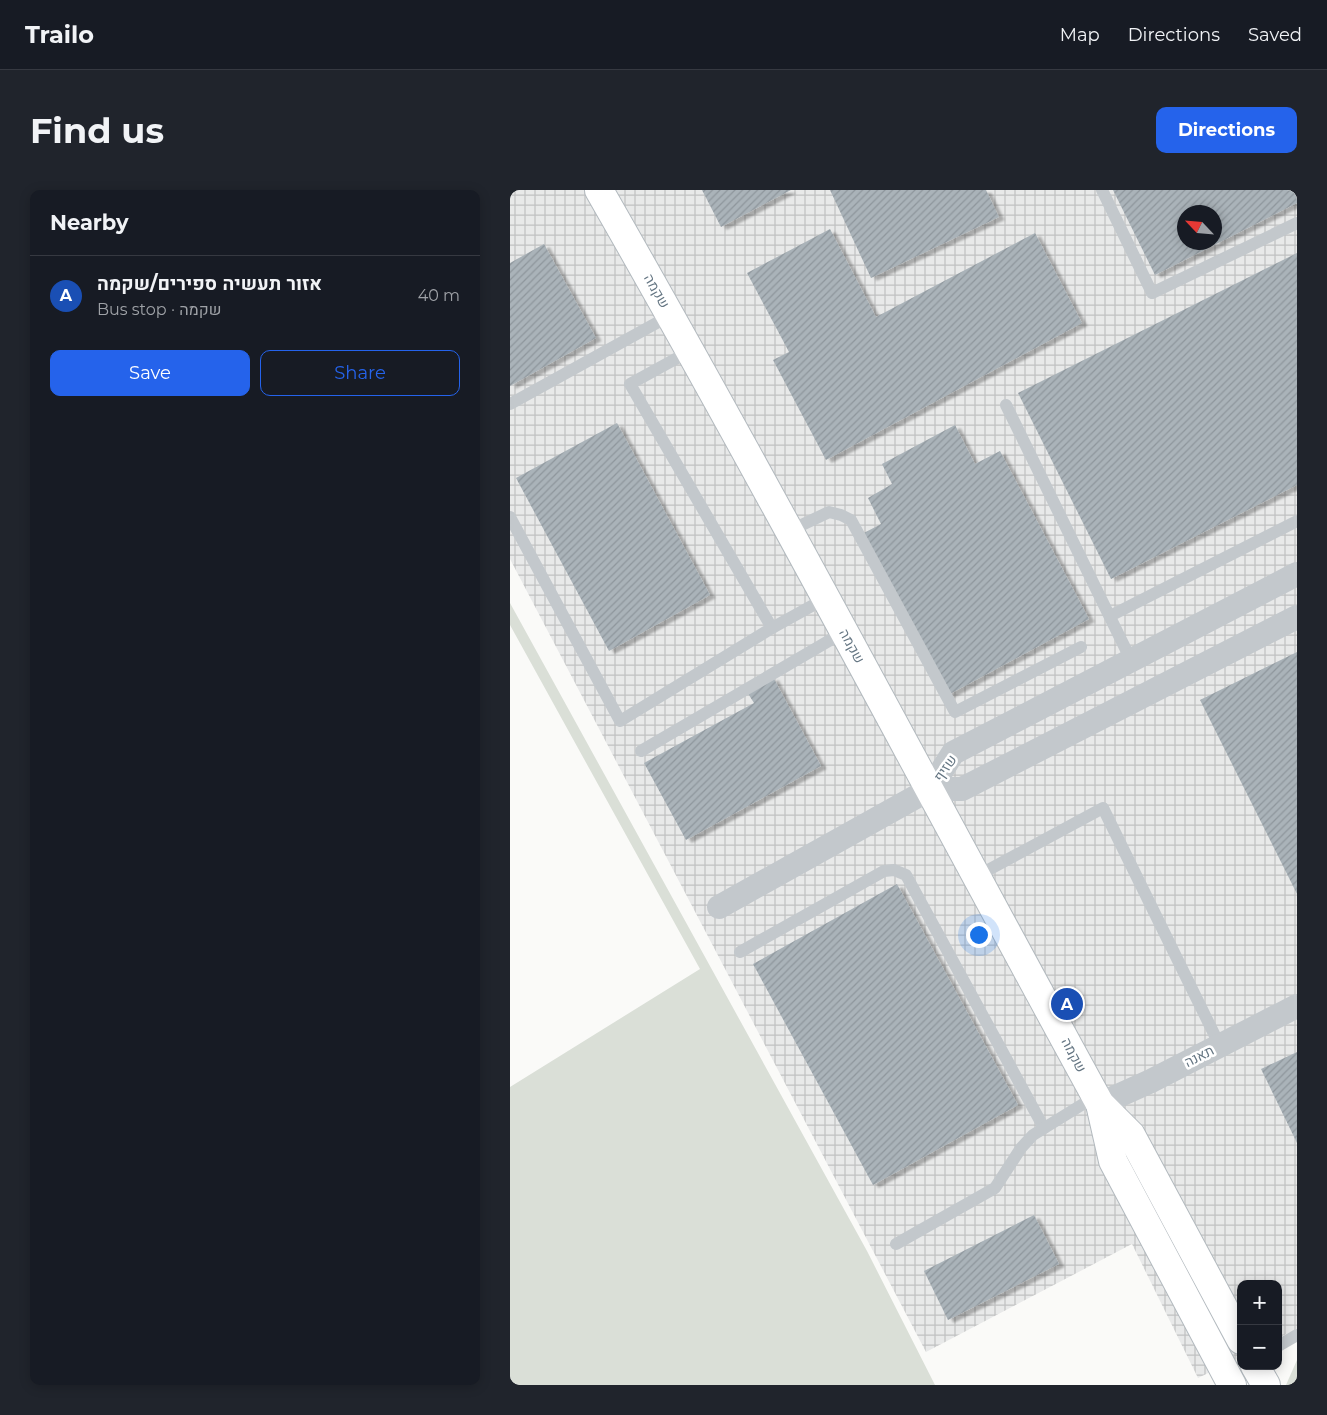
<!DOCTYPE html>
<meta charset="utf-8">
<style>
:root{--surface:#171b24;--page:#20242c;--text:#f1f3f6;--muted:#9ea1a6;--line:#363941;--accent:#2563eb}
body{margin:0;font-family:Montserrat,Heebo,sans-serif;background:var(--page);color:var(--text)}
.controls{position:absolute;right:15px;bottom:15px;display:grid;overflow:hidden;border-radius:10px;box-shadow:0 2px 12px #0003}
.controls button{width:45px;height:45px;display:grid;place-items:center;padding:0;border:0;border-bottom:1px solid var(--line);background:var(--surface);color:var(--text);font:25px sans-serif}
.compass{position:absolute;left:667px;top:15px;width:45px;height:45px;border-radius:50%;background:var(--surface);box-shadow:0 2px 12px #0003;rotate:296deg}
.you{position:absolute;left:468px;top:744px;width:18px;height:18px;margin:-12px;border:4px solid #fff;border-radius:50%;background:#1a73e8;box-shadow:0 0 0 8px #1a73e833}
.badge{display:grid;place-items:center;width:32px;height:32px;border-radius:50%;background:var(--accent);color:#fff;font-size:16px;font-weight:700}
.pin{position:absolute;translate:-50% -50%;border:2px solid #fff;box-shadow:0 1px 5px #0006}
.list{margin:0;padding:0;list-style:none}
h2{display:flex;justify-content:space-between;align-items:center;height:65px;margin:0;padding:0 20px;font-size:21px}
h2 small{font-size:16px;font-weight:400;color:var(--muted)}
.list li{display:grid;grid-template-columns:32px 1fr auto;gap:15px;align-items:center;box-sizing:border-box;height:80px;padding:0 20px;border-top:1px solid var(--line)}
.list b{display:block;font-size:19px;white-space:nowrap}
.list p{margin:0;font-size:16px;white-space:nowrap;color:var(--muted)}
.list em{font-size:16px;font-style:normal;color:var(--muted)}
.actions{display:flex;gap:10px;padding:15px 20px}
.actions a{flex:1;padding:11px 0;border:1px solid var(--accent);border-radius:10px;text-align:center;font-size:18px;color:var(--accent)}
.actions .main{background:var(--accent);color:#fff}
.map{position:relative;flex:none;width:787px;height:1195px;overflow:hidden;border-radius:10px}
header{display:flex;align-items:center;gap:30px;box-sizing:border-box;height:70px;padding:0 25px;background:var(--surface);border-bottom:1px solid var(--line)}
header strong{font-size:24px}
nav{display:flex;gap:28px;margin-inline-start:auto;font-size:18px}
.intro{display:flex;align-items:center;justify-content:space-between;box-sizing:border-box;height:120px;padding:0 30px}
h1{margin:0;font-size:35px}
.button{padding:12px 22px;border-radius:10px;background:var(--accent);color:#fff;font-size:18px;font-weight:700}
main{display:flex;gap:30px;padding:0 30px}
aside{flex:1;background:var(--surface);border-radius:10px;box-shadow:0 2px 12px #0003}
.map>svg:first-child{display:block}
</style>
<header>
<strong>Trailo</strong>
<nav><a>Map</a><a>Directions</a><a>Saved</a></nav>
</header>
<div class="intro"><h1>Find us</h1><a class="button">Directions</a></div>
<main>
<aside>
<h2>Nearby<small></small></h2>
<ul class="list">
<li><span class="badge" style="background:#1a4fb4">A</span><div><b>אזור תעשיה ספירים/שקמה</b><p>Bus stop · שקמה</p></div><em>40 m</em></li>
</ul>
<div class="actions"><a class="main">Save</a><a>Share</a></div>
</aside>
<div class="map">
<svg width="787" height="1195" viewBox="0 0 787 1195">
<defs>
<pattern id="industrial-grid" width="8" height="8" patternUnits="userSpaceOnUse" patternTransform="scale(1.25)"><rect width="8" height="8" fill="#e8e9e9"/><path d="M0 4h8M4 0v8" fill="none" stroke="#c0c1c2"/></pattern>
<pattern id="building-hatch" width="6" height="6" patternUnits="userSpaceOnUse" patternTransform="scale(1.25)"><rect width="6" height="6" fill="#aab3b9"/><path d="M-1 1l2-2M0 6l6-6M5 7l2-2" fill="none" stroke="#8e969c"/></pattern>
<filter id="shadow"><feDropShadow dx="5.5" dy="3" stdDeviation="1" flood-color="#0004"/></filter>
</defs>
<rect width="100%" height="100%" fill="#fafaf8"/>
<path fill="url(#industrial-grid)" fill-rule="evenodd" d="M0,0H787V1139L768,1148V1094H731V1167L688,1188L622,1054L416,1162L0,369ZM674,22H704V52H674Z"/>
<g fill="#dadfd7">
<path d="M0,413L357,1061L425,1195H0V897L190,779L0,435Z"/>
<path d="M787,1170V1195H776Z"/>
</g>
<g fill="url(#building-hatch)" fill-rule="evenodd" filter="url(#shadow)">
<path d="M192,0H281L211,37Z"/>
<path d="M320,0H476L489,27L361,88Z"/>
<path d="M603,0H787V13L645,85ZM674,22H704V52H674Z"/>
<path d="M320,39L366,127L525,43L572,133L316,270L263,170L279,162L237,83Z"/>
<path d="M34,54L86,148L0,196V73Z"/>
<path d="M787,63V295L601,389L508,203Z"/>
<path d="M107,233L200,405L99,461L6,288Z"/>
<path d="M445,235L465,274L490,261L579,429L438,505L352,344L371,334L358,308L382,294L372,274Z"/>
<path d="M787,462V704L690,510Z"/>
<path d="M263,487L311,576L176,650L134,573L244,513L237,502Z"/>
<path d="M387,694L508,915L363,995L243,774Z"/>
<path d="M787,862V953L751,879Z"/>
<path d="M524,1025L549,1074L438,1130L414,1081Z"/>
</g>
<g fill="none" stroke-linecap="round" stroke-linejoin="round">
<defs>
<g id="secondary">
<path d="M89,0C262,302 423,609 590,914L621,945L731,1150"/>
<path d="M590,914L603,971L722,1195"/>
<path d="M745,1176L756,1195"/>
</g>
</defs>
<use href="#secondary" stroke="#b3babf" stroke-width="30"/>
<g stroke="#c3c8cc" stroke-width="12">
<path d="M592,0L642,103L787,33"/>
<path d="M180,161L120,194L262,438"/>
<path d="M0,214L161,125"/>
<path d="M496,215L621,470"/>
<path d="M0,327L110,531L262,438L316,408"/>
<path d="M279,341L319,322L331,325L341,330L445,522L571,457"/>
<path d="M600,426L787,331"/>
<path d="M131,561L334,442"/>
<path d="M467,686L593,618L710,856"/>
<path d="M230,762L374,681L384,680L396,685L534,938"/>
<path d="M386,1054L485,998L511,958L523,945L586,906"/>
<path d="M768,1156L787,1145"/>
</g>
<g stroke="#c3c8cc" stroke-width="24">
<path d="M420,599L443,563L787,384"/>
<path d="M209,717L420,599H452L787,427"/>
<path d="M590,914L641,891L787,816"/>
</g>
<use href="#secondary" stroke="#fff" stroke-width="28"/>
</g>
<g text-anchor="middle" stroke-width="5" stroke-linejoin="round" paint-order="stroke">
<g font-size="14" fill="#657683" stroke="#fff">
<text transform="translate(147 101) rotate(60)" y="5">שקמה</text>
<text transform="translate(342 456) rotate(61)" y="5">שקמה</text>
<text transform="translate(435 578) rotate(-55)" y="5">שזיף</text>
<text transform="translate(564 865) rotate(62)" y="5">שקמה</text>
<text transform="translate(689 866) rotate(-27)" y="5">תאנה</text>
</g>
</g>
</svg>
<div class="controls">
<button>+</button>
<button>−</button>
</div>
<svg class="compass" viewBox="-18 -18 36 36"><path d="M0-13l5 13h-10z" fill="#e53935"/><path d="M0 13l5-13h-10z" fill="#9ea1a6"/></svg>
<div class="you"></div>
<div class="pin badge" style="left:557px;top:814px;background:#1a4fb4">A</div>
</div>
</main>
